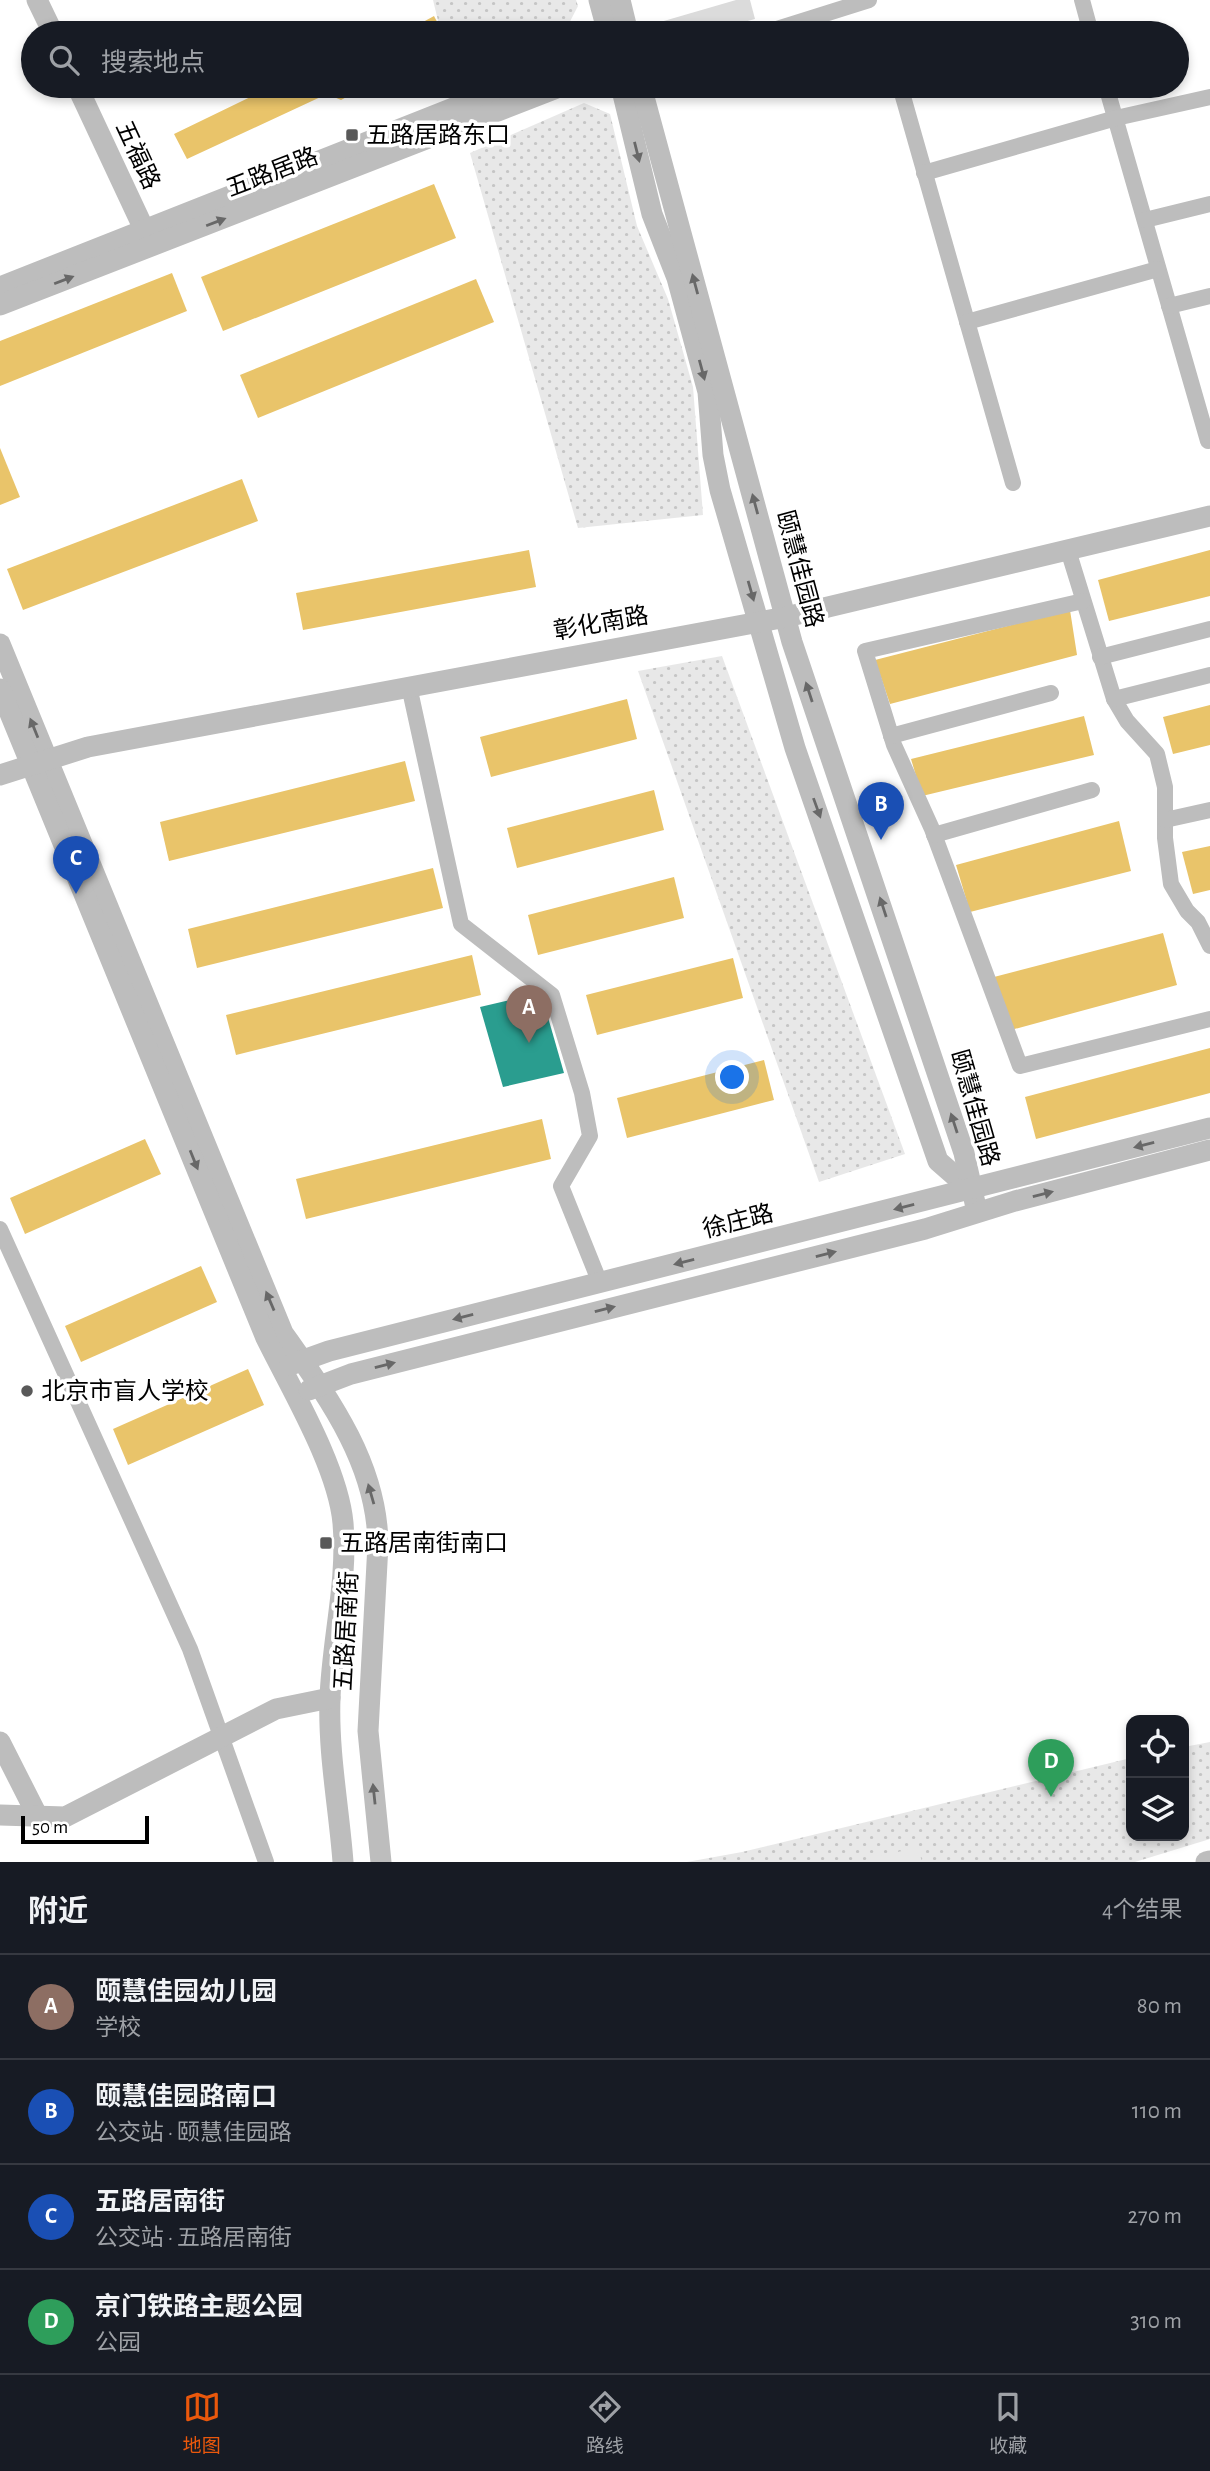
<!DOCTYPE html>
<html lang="zh">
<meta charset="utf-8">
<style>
:root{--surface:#171b24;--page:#242831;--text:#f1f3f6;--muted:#9ea1a6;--line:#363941;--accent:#ea580c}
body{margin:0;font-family:"Alegreya Sans","Noto Sans SC",sans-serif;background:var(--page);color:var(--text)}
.controls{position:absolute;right:21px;bottom:21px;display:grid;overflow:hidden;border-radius:14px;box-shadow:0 4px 10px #0003}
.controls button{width:63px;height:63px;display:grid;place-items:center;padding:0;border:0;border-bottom:2px solid var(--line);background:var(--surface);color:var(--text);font:35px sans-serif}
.scale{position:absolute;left:21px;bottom:18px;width:128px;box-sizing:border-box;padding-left:7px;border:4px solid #000;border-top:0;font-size:19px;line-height:24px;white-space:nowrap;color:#000;-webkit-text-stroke:5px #fff;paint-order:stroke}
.you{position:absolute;left:733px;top:1078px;width:24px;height:24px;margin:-18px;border:5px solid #fff;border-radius:50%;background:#1a73e8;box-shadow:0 0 0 10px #1a73e833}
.badge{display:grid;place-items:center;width:46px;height:46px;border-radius:50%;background:var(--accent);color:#fff;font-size:23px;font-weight:700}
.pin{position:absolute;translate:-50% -58px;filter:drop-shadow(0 2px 4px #0008)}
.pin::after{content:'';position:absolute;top:37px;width:24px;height:21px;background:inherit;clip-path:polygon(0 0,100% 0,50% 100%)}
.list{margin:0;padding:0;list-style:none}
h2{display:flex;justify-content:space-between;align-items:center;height:91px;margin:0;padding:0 28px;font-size:30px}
h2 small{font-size:23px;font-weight:400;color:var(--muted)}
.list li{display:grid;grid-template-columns:46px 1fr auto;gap:21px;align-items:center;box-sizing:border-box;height:105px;padding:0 28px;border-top:2px solid var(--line)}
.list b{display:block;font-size:26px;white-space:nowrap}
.list p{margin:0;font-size:23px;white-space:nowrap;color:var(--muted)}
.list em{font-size:23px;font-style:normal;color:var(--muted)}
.icon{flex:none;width:38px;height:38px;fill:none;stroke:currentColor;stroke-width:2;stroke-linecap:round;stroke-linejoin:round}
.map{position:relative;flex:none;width:1210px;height:1862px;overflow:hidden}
.search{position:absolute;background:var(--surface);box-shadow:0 4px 10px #0003;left:21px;right:21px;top:21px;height:77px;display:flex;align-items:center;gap:18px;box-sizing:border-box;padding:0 24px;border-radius:38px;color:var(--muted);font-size:26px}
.sheet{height:511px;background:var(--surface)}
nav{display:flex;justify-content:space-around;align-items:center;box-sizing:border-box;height:98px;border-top:2px solid var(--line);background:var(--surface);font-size:19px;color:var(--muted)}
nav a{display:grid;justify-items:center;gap:4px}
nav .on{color:var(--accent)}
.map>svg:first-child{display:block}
</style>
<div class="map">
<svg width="1210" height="1862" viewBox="0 0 1210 1862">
<defs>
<pattern id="park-dots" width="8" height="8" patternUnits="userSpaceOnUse" patternTransform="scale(1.75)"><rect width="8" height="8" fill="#e8e8e8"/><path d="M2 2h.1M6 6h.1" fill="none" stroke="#c5c5c5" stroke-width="1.8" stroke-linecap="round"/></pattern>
</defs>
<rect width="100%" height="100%" fill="#fff"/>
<g fill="url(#park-dots)">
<path d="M433,0H576L578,6L564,33H441Z"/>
<path d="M584,103L610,114L637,226L668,299L693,387L703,515L578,528L470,153Z"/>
<path d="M722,656L905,1154L819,1182L638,671Z"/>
<path d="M1210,1742V1839L1135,1862H687L742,1852L1131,1758V1836H1184V1747Z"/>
</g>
<path fill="#e8e8e8" d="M918,1847L922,1862H857Z"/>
<g fill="#e9c46a">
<path d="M434,16L443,33H403Z"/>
<path d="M273,86H367L341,100L327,94L187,159L174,134Z"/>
<path d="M434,184L456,238L223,331L201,277Z"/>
<path d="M172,273L187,311L0,386V341Z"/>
<path d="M476,279L494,322L258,418L240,375Z"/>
<path d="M0,448L20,497L0,505Z"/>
<path d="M242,479L258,521L23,610L7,569Z"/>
<path d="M529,550L536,587L303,630L296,593Z"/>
<path d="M1210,550V596L1109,621L1098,580Z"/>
<path d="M1070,610L1077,655L890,704L875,660Z"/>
<path d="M627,699L637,739L491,777L480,737Z"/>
<path d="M1210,705V745L1173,754L1163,717Z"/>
<path d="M1084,716L1094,755L922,796L911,759Z"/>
<path d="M405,761L415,801L169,861L160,822Z"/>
<path d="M654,790L664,830L517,868L507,828Z"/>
<path d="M1119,821L1131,871L970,912L956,865Z"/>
<path d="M1210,846V890L1193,894L1182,852Z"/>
<path d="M433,868L443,908L197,968L188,929Z"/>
<path d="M674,877L684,918L538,955L528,915Z"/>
<path d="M1163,933L1177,985L1011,1030L994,977Z"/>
<path d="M472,955L481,995L236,1055L226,1015Z"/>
<path d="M733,958L743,998L597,1035L586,995Z"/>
<path d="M1210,1048V1093L1036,1139L1025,1097Z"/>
<path d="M764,1060L774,1100L627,1138L617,1098Z"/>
<path d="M542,1119L551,1159L306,1219L296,1179Z"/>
<path d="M145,1139L161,1174L25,1234L10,1198Z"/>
<path d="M201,1266L217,1302L81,1362L65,1326Z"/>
<path d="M248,1369L264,1405L128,1465L113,1429Z"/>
</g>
<path fill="#2a9d8f" d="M541,993L564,1073L503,1087L480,1007Z"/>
<path fill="#dbdbdb" d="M736,0H750L755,19L703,33H652L650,25Z"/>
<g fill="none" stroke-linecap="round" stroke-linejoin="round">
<g stroke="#bdbdbd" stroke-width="16">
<path d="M1082,0L1091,33"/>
<path d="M764,33L869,0"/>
<path d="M900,86L1013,483"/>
<path d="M1106,86L1208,441"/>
<path d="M924,173L1116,118L1210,97"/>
<path d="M1145,220L1210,204"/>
<path d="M1169,306L1210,296"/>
<path d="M967,322L1158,269"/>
<path d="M1068,550L1114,699L1127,721L1157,754L1165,787V838L1171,884L1187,911L1198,922L1210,946"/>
<path d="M1083,601L865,651L894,745L932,829L1020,1066L1210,1019"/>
<path d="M1100,657L1210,629"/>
<path d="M409,686L461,924L552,995L582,1093L590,1136L561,1186L600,1283"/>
<path d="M1114,699L1210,675"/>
<path d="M891,736L1051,693"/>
<path d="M1165,820L1210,810"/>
<path d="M934,835L1092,790"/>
<path d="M0,1229L190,1649L266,1862"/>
</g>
<g stroke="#bdbdbd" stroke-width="21">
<path d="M37,0L53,33"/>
<path d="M599,0L608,33"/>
<path d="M620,0L628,33"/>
<path d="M77,86L150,242"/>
<path d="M621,86L652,214L677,278L708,392L713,455L720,490L795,748L938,1161L970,1189"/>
<path d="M641,86L792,642L964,1153L977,1212"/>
<path d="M0,287L509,86"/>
<path d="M0,305L562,86"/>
<path d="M0,644L283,1333C328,1397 377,1463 378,1544L368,1731L381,1862"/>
<path d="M0,689L266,1338C291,1389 338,1467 343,1523C348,1582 332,1640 330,1698C328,1753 339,1808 343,1862"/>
<path d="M0,775L88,747L786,617L1210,516"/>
<path d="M290,1365L329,1351L1210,1128"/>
<path d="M309,1390L351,1374L925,1229L1015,1201L1210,1150"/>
<path d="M0,1742L37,1815"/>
<path d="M0,1815L65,1817L276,1709L330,1698"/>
<path d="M1206,1862L1210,1861"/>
</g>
</g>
<defs><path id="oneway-solid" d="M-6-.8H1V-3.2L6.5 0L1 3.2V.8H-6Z" transform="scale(1.75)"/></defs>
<g fill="#686868">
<use href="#oneway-solid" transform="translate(637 152) rotate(76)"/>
<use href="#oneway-solid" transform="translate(216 222) rotate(-21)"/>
<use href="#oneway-solid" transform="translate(64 280) rotate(-21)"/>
<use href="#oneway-solid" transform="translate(695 284) rotate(-105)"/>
<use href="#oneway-solid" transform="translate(702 370) rotate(75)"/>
<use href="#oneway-solid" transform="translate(755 504) rotate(-105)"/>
<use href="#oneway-solid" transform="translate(751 591) rotate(74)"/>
<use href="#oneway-solid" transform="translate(809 692) rotate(-108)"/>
<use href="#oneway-solid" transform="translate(34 728) rotate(-112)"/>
<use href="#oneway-solid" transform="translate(817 808) rotate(70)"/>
<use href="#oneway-solid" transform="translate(883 907) rotate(-108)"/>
<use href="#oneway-solid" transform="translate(954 1123) rotate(-108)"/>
<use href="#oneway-solid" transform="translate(1144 1145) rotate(166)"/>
<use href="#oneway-solid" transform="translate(194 1160) rotate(68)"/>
<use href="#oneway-solid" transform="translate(1043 1194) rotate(-14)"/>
<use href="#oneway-solid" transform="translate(904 1207) rotate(166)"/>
<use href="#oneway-solid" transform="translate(826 1254) rotate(-14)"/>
<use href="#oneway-solid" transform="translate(684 1262) rotate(166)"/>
<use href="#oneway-solid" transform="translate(270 1301) rotate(-113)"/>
<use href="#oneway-solid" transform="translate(605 1309) rotate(-14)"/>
<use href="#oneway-solid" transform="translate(463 1317) rotate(166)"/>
<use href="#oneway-solid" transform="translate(385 1365) rotate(-14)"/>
<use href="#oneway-solid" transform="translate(371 1494) rotate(-106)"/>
<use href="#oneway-solid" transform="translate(374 1794) rotate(-96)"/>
</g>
<g fill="#595959" stroke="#fff" stroke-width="2.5">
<rect x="345" y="128" width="14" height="14" rx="3.5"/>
<circle cx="27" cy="1391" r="7"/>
<rect x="319" y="1536" width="14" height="14" rx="3.5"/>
</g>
<g text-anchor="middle" stroke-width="7" stroke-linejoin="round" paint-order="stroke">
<g font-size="24" fill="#000" stroke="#fff" text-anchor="start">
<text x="366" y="143">五路居路东口</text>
<text x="41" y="1399">北京市盲人学校</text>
<text x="340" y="1551">五路居南街南口</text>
</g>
<g font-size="24" fill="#000" stroke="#fff">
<text transform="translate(138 155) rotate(65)" y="8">五福路</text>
<text transform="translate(272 172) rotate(-21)" y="8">五路居路</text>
<text transform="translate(800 569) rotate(75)" y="8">颐慧佳园路</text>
<text transform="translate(601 623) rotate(-10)" y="8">彰化南路</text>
<text transform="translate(975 1108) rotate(74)" y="8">颐慧佳园路</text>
<text transform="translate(738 1221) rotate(-14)" y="8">徐庄路</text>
<text transform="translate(346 1631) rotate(-87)" y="8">五路居南街</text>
</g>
</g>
</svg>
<div class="controls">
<button><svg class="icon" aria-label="locate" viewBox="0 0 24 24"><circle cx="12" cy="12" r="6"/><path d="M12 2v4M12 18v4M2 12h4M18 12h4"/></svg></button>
<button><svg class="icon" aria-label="layers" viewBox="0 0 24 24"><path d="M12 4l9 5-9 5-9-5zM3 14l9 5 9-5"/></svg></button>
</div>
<div class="scale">50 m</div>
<div class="you"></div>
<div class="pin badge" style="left:529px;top:1043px;background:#8d6e63">A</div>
<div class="pin badge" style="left:881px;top:840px;background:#1a4fb4">B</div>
<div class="pin badge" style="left:76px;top:894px;background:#1a4fb4">C</div>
<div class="pin badge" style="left:1051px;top:1797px;background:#2e9e5b">D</div>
<div class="search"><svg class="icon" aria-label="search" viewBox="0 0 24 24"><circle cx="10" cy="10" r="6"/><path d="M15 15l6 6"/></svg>搜索地点</div>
</div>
<section class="sheet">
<h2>附近<small>4个结果</small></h2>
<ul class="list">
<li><span class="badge" style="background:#8d6e63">A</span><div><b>颐慧佳园幼儿园</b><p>学校</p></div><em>80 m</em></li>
<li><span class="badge" style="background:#1a4fb4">B</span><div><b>颐慧佳园路南口</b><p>公交站 · 颐慧佳园路</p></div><em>110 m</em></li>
<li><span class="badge" style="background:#1a4fb4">C</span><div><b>五路居南街</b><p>公交站 · 五路居南街</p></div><em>270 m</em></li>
<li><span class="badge" style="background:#2e9e5b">D</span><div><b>京门铁路主题公园</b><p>公园</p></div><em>310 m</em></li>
</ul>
</section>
<nav>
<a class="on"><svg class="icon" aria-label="map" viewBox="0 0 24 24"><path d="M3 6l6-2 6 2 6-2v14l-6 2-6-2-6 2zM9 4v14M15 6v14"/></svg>地图</a>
<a><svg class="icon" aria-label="directions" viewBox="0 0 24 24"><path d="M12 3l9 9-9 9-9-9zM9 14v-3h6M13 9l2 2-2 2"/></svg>路线</a>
<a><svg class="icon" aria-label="saved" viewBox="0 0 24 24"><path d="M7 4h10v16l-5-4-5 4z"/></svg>收藏</a>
</nav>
